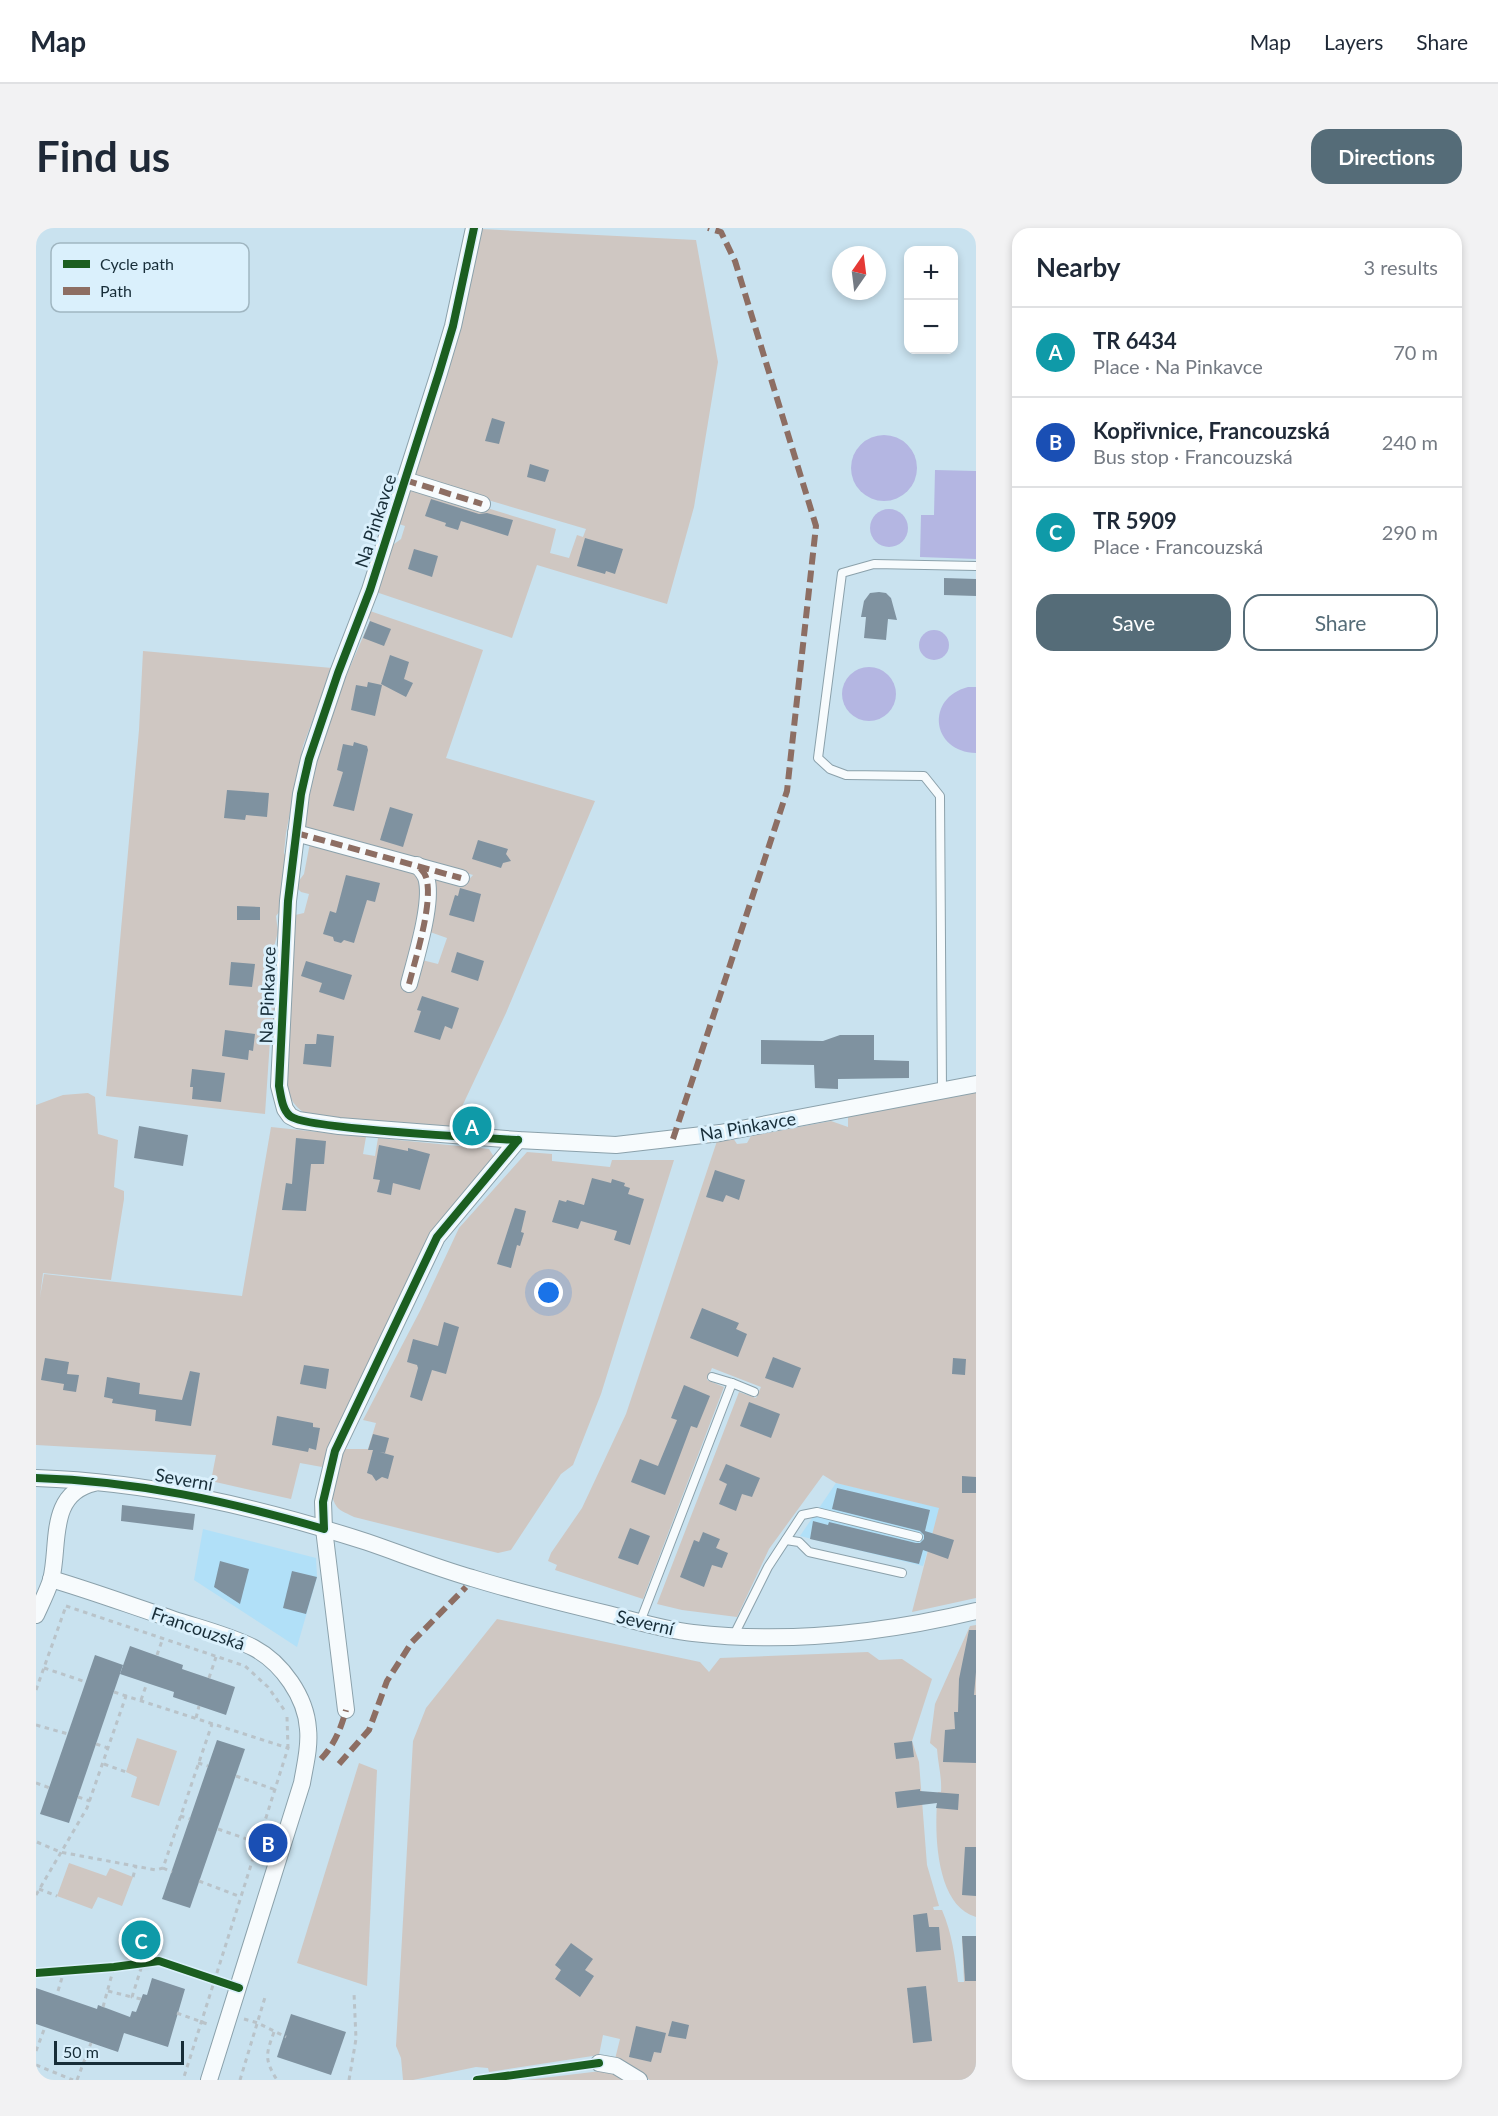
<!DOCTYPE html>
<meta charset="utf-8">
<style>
:root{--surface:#fff;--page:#f2f2f3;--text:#1f2937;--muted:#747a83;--line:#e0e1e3;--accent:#556c78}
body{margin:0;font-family:Lato,sans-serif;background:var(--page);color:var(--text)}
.controls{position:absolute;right:18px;top:18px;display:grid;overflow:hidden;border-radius:12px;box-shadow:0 3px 9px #0003}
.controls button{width:54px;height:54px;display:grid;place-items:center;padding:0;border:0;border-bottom:2px solid var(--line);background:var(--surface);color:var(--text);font:30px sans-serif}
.compass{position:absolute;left:796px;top:18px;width:54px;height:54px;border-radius:50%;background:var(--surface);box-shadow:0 3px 9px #0003;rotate:14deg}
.scale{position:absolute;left:18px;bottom:15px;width:130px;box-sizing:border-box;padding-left:6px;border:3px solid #172d38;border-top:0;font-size:16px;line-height:21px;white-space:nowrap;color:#172d38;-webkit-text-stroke:4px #daf0fc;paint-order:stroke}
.you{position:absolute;left:513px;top:1065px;width:21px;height:21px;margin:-15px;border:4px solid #fff;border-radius:50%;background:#1a73e8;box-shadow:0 0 0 9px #1a73e833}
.badge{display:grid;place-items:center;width:39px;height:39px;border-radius:50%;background:var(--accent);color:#fff;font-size:20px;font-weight:700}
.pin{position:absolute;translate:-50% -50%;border:3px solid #fff;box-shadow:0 2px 6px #0006}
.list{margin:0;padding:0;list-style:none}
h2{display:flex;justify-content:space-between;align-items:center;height:78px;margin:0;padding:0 24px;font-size:26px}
h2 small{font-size:20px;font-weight:400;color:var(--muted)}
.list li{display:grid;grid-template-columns:39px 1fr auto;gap:18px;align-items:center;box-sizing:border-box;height:90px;padding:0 24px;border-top:2px solid var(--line)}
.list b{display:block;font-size:22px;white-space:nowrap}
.list p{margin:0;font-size:20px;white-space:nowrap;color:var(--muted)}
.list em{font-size:20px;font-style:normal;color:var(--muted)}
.actions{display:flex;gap:12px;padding:18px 24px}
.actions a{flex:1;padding:14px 0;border:2px solid var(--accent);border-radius:18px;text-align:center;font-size:21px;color:var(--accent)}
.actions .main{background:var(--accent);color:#fff}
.map{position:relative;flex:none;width:940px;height:1852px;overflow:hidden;border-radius:18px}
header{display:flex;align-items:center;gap:36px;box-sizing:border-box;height:84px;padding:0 30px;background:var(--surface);border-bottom:2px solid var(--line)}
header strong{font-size:28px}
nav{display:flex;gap:33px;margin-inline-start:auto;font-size:21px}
.intro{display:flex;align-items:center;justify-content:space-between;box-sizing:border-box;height:144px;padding:0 36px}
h1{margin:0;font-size:42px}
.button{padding:15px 27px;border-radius:18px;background:var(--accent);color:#fff;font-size:21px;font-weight:700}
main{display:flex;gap:36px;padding:0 36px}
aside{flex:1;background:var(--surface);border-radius:18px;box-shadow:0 3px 9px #0003}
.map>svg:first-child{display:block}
</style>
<header>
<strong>Map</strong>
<nav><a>Map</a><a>Layers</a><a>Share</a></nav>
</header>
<div class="intro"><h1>Find us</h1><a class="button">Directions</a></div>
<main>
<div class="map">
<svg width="940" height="1852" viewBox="0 0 940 1852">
<rect width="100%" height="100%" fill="#c9e2ef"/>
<g fill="#b1e0f8">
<path d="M800,1255L904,1279L887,1338L764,1308Z"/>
<path d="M167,1301L280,1330L281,1349L261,1419L158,1352Z"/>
</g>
<g fill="#cfc7c2">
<path d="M445,1L660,12L682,134L658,279L631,376L501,337L476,410L340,364L354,319L365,311L369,298L360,295L372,256L520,301L514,325L533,330L541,307L547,309L550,301L374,249Z"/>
<path d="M334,383L447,422L410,530L559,573L470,785L423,885L429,891L431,903L275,888C259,881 253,871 251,855L259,687L268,685L273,666L265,664L261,660L262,654L268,646L274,615L383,646L385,653L386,732L402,736L411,710L394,704L398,646L429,656L437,647L326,614L268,599L277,544L289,496L334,393L332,387Z"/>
<path d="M107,423L296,440L267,518L250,605L248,625L251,631L249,645L247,647L248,651L244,683L240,688L242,704L238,719L237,738L241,742L239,798H235L229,886L70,868L103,502Z"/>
<path d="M922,862L940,865V1370L876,1384L903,1280L800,1255L787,1247L733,1321L701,1389L646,1382L621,1376L703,1164L720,1170L725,1159L676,1140L671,1152L688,1159L607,1371L519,1342L521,1337L512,1333L515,1325L546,1280L590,1186L681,913L697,910L701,916L711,915L715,908L795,893L812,899V887Z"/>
<path d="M52,865L59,869L62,906L82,912L78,959L88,963V971L75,1052L7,1045L4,1069L8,1046L206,1068L235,899L330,909L327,926L339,928L342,910L453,921L458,929L401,1000L296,1214L286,1239L264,1235L255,1271L175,1253L180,1227L0,1217V877L27,867Z"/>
<path d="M491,924L516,926V933L574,939L576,932H638L565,1166L537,1237L525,1246L475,1322L462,1325L318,1289C313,1286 305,1284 301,1279C289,1264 303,1237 308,1221H332L340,1195L327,1192L385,1081L423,1000Z"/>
<path d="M461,1391L664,1434L673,1444L684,1430L832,1424L843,1432L866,1431L896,1451L876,1513L883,1534L891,1637L903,1678L897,1679L898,1682H906C916,1705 919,1729 922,1754H928L926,1708H940V1852H614L579,1831L584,1811L567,1807L563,1827L453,1844L452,1840L440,1839L377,1852H367L365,1830L360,1818L377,1513L390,1480Z"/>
<path d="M940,1397V1689C898,1677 898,1599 902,1564H905C906,1549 902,1536 901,1521L894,1515L899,1476L934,1398Z"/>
<path d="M101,1510L141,1523L123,1578L95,1569L101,1549L90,1544Z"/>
<path d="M323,1535L341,1542L331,1758L261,1735Z"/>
<path d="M33,1635L70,1648L74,1640L97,1649L86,1678L62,1669L56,1681L21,1668Z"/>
<path d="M565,1843L578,1844L592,1852H490Z"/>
</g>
<g fill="#b4b6e2">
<circle cx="848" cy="240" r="33"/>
<path d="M899,242L940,243V331L884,329L885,287H898Z"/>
<circle cx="853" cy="300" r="19"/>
<circle cx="898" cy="417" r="15"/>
<circle cx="833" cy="466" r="27"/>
<path d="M932,459H940V525C895,524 889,470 932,459Z"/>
</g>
<g fill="#7f92a0">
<path d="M456,190L469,194L463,216L449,213Z"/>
<path d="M494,236L513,242L509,254L491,249Z"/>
<path d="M395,271L443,286L451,285L477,292L472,308L425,293L422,302L409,298L410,295L389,288Z"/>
<path d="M549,310L587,321L579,346L570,343L569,346L541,338Z"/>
<path d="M378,321L402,328L396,349L372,341Z"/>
<path d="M908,350L940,351V368L908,367Z"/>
<path d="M843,364L850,365L855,370L861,392L852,391L850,412L828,410L830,389H825L828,373L834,365Z"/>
<path d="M334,393L355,401L348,418L327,410Z"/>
<path d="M354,427L373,434L368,451L377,455L370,469L345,456Z"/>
<path d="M332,454L346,457L339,488L315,482L320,457L331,459Z"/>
<path d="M318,514L331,518L332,522L318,583L297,578L307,544L301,542L307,516L317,518Z"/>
<path d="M191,562L233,565L231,589L210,587L209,592L188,590Z"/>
<path d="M354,579L377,586L367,619L344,612Z"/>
<path d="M442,612L472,621L470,626L475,633L467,635L465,640L436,631Z"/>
<path d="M310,647L344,655L339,674L331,672L318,715L308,712L305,715L298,713L297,709L287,706L294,683L300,685Z"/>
<path d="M424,660L445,666L438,694L413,687L419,667L422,668Z"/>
<path d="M201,678L224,679V692H201Z"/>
<path d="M421,724L448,733L442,753L415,744Z"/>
<path d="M270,733L316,747L308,772L283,764L286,755L265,748Z"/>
<path d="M195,734L219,736L216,759L193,757Z"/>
<path d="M386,768L423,780L416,801L409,798L404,812L378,804L385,783L381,782Z"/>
<path d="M189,802L219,806L217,823L213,822L212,832L186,828Z"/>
<path d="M281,806L298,808L295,839L267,836L269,816H280Z"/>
<path d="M804,807H838V832L873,833V850L802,851V861L779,860L778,837L725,836V812L787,813Z"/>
<path d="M156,841L189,845L185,874L156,871L157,859H154Z"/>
<path d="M103,898L152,907L147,938L98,930Z"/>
<path d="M260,910L290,913L288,936H275L270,983L246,982L250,955L256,956Z"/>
<path d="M343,917L372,923V920L394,926L384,962L357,955L355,967L341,964L344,952L337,951Z"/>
<path d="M679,942L709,952L703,972L690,967L687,974L670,969Z"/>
<path d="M556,950L575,955L576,951L589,955L588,958L594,960L592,966L608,971L594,1017L578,1012L581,1003L545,993L542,1001L516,994L523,972L530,974L531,972L548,977Z"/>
<path d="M479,980L490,983L485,1004L488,1005L484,1018L481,1017L475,1040L461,1036Z"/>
<path d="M666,1080L703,1095L700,1101L711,1106L702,1129L654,1110Z"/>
<path d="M408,1094L423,1099L410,1146L396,1142L386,1173L374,1169L382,1140L381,1137L371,1134L377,1111L402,1118Z"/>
<path d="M737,1129L765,1140L757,1160L729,1150Z"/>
<path d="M9,1130L33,1134L31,1146L43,1147L40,1164L27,1162L28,1156L5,1152Z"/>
<path d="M917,1130L930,1131L929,1147L916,1146Z"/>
<path d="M268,1137L293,1141L290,1161L264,1156Z"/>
<path d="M154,1143L164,1145L155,1198L119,1193L120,1182L76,1175L77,1171L68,1169L71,1149L104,1155L103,1166L146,1172Z"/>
<path d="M648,1157L674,1168L661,1200L655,1198L629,1267L595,1254L604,1231L622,1238L641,1192L635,1190Z"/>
<path d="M713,1174L744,1186L735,1210L704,1198Z"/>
<path d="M241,1188L277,1195V1199L284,1200L280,1222L273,1220L272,1224L236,1217Z"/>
<path d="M337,1206L353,1210L349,1225L344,1224L358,1228L352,1251L346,1249L340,1253L336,1247L331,1245L337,1222H332Z"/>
<path d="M690,1236L724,1250L716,1269L706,1266L700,1283L683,1276L691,1256L683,1252Z"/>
<path d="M926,1248L940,1249V1265H926Z"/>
<path d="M801,1260L894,1282L889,1303L918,1312L912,1331L887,1322L883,1336L774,1311L777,1293L792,1297L793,1294L880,1315H884L888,1311V1307L884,1303L796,1281Z"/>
<path d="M86,1277L159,1286L157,1302L85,1293Z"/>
<path d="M594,1300L614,1308L602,1337L582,1330Z"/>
<path d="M667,1304L684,1311L680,1320L692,1325L686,1340L676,1337L668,1359L644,1349L658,1312L663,1314Z"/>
<path d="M184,1333L213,1341L204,1376L178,1359Z"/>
<path d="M256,1343L281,1349L270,1386L247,1380Z"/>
<path d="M933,1402H940V1444L938,1467H940V1535L907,1534L909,1502L919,1501L918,1484H922L923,1451Z"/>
<path d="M94,1418L147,1437L146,1441L199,1459L190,1487L137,1469L138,1464L84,1446Z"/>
<path d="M59,1427L87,1437L33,1595L4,1586Z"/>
<path d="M181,1512L209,1521L154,1680L126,1671Z"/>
<path d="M876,1513L878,1529L860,1531L858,1515Z"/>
<path d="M884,1561V1563L923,1566L922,1582L900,1580L901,1575L861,1580L859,1564Z"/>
<path d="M929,1619H940V1668L926,1667Z"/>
<path d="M891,1685L893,1699H903L905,1722L880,1724L877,1687Z"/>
<path d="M98,1700L117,1707L111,1724L92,1717Z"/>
<path d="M926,1708H940V1753H929Z"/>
<path d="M535,1715L557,1731L549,1742L558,1748L544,1769L519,1751L525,1742L519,1737Z"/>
<path d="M116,1750L149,1761L132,1819L88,1805L82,1824L0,1796V1760L61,1781L62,1777L94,1789L96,1783L100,1784L107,1766L111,1767Z"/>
<path d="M890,1758L896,1813L877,1815L871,1760Z"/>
<path d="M255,1786L310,1804L295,1847L241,1829Z"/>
<path d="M636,1793L653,1797L650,1811L632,1808Z"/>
<path d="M600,1798L630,1805L625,1825L618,1824L615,1834L593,1829Z"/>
</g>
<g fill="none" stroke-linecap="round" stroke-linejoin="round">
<defs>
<g id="lane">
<path d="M906,863L904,568L888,548L810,547L794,541L782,530L806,345L838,336L940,338"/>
<path d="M676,1149L696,1155"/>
<path d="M750,1312L763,1314L773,1324L866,1345"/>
<path d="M604,1394L696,1155L718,1164"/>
<path d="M698,1407L732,1339L766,1287L781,1284L882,1309"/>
</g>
<g id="street">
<path d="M438,0L417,98L403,145L334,362L302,445L273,531L265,566L252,673L243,858L249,881L254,888L262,892L303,898L482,912L580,917L684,905L940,856"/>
<path d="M369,252L446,276"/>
<path d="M260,605L425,650"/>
<path d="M373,756C380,729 396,678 391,653C390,646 386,642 381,637"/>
<path d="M0,1250C115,1254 222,1279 331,1314C366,1326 401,1340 436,1350C481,1364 526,1375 572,1386C600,1393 628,1402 657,1405C751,1416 848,1405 940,1383"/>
<path d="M15,1351C56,1363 96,1378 136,1391C163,1400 193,1407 218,1420C246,1435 270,1469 272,1501C274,1519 269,1537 266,1555L173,1852"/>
<path d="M0,1387C5,1376 11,1364 15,1352C24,1318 11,1266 58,1255"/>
<path d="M310,1482L288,1301L287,1274L299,1223L401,1009L482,912"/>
<path d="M563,1835L580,1838L603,1852"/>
</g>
</defs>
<use href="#lane" stroke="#8ba1ab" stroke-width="10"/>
<use href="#street" stroke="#8ba1ab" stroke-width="18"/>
<g stroke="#b9c3c9" stroke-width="3" stroke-dasharray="4.5 4.5" stroke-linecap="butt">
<path d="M30,1378L209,1438L232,1459L249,1483"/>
<path d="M121,1427L127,1410"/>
<path d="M8,1440L50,1454"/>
<path d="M173,1450L180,1429"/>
<path d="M0,1462L30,1378"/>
<path d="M78,1464L90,1468"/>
<path d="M105,1472L111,1455"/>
<path d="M251,1489L252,1520"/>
<path d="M160,1490L163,1478"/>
<path d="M0,1497L32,1506"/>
<path d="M60,1516L72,1520"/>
<path d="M162,1535L172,1538"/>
<path d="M68,1536L90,1544"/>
<path d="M200,1548L240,1562"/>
<path d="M0,1555L14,1560"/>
<path d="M42,1569L54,1573"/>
<path d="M144,1588L154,1591"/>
<path d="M182,1601L222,1615"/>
<path d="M1,1614L24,1624L120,1642L127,1640L176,1496"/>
<path d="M127,1640L136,1644"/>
<path d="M97,1649L100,1638"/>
<path d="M163,1653L205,1669"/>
<path d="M3,1661L21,1668"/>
<path d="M0,1667L51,1580L90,1468L252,1520L147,1852"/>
<path d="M0,1745L78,1739L123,1733L187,1754"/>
<path d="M22,1763L28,1743"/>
<path d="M72,1763L96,1769"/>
<path d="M105,1771L96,1769L107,1734"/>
<path d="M67,1779L78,1739"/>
<path d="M141,1785L174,1797"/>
<path d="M208,1791L222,1795L250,1809"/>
<path d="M238,1804C230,1826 228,1831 241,1852"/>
<path d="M0,1823L9,1799"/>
<path d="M0,1837L37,1852"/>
<path d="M41,1852L55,1815"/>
<path d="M204,1852L230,1766"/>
<path d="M313,1852L320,1811L318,1765"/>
</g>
<use href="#lane" stroke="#f7fbfd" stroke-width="8"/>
<use href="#street" stroke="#f7fbfd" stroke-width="16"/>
<g stroke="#8d6e63" stroke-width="6" stroke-dasharray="12 6" stroke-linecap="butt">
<path d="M369,252L446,276"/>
<path d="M260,605L425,650"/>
<path d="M373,756C380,729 396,678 391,653C390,646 386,642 381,637"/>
<path d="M637,911L751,563L780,298L699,33L685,4L672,0"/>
<path d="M285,1531C299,1516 305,1500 310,1482"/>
<path d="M303,1536L333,1502L351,1453L376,1414L430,1359"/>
</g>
<defs>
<g id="cycleway">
<path d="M438,0L417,98L403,145L334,362L302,445L273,531L265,566L252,673L243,858C245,868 246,881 254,888C269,901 450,910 482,912"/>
<path d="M0,1250C100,1253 192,1273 288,1301L287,1274L299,1223L401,1009L482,912"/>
<path d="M0,1745L78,1739L123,1733L203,1760"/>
<path d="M441,1852L563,1835"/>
</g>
</defs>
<use href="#cycleway" stroke="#daf0fc" stroke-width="11"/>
<use href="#cycleway" stroke="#1b5e20" stroke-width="8"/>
</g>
<g text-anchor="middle" stroke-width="6" stroke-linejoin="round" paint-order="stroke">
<g font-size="18" fill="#172d38" stroke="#daf0fc">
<text transform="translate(340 293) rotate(-72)" y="6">Na Pinkavce</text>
<text transform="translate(232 767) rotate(-88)" y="6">Na Pinkavce</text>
<text transform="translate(712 899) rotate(-10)" y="6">Na Pinkavce</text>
<text transform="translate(148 1252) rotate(10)" y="6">Severní</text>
<text transform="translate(609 1395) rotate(13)" y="6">Severní</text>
<text transform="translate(162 1401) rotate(19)" y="6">Francouzská</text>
</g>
</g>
<rect x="15" y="15" width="198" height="69" rx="9" fill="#daf0fc" stroke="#a0b6c1" stroke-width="1.5"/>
<rect x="27" y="32" width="27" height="8" fill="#1b5e20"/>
<rect x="27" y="59" width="27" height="8" fill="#8d6e63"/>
<g font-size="16" fill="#172d38">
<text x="64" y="42">Cycle path</text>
<text x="64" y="69">Path</text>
</g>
</svg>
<div class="controls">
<button>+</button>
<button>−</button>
</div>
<svg class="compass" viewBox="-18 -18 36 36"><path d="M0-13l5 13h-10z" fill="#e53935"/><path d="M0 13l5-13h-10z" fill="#747a83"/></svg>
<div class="scale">50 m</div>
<div class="you"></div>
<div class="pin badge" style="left:436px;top:898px;background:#0f9aa8">A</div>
<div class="pin badge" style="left:232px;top:1615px;background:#1a4fb4">B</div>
<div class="pin badge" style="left:105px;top:1712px;background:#0f9aa8">C</div>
</div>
<aside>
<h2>Nearby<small>3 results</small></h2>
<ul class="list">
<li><span class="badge" style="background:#0f9aa8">A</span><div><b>TR 6434</b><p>Place · Na Pinkavce</p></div><em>70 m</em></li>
<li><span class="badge" style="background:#1a4fb4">B</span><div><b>Kopřivnice, Francouzská</b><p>Bus stop · Francouzská</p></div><em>240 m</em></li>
<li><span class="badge" style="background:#0f9aa8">C</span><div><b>TR 5909</b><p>Place · Francouzská</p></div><em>290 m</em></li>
</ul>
<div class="actions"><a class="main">Save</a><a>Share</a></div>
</aside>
</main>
